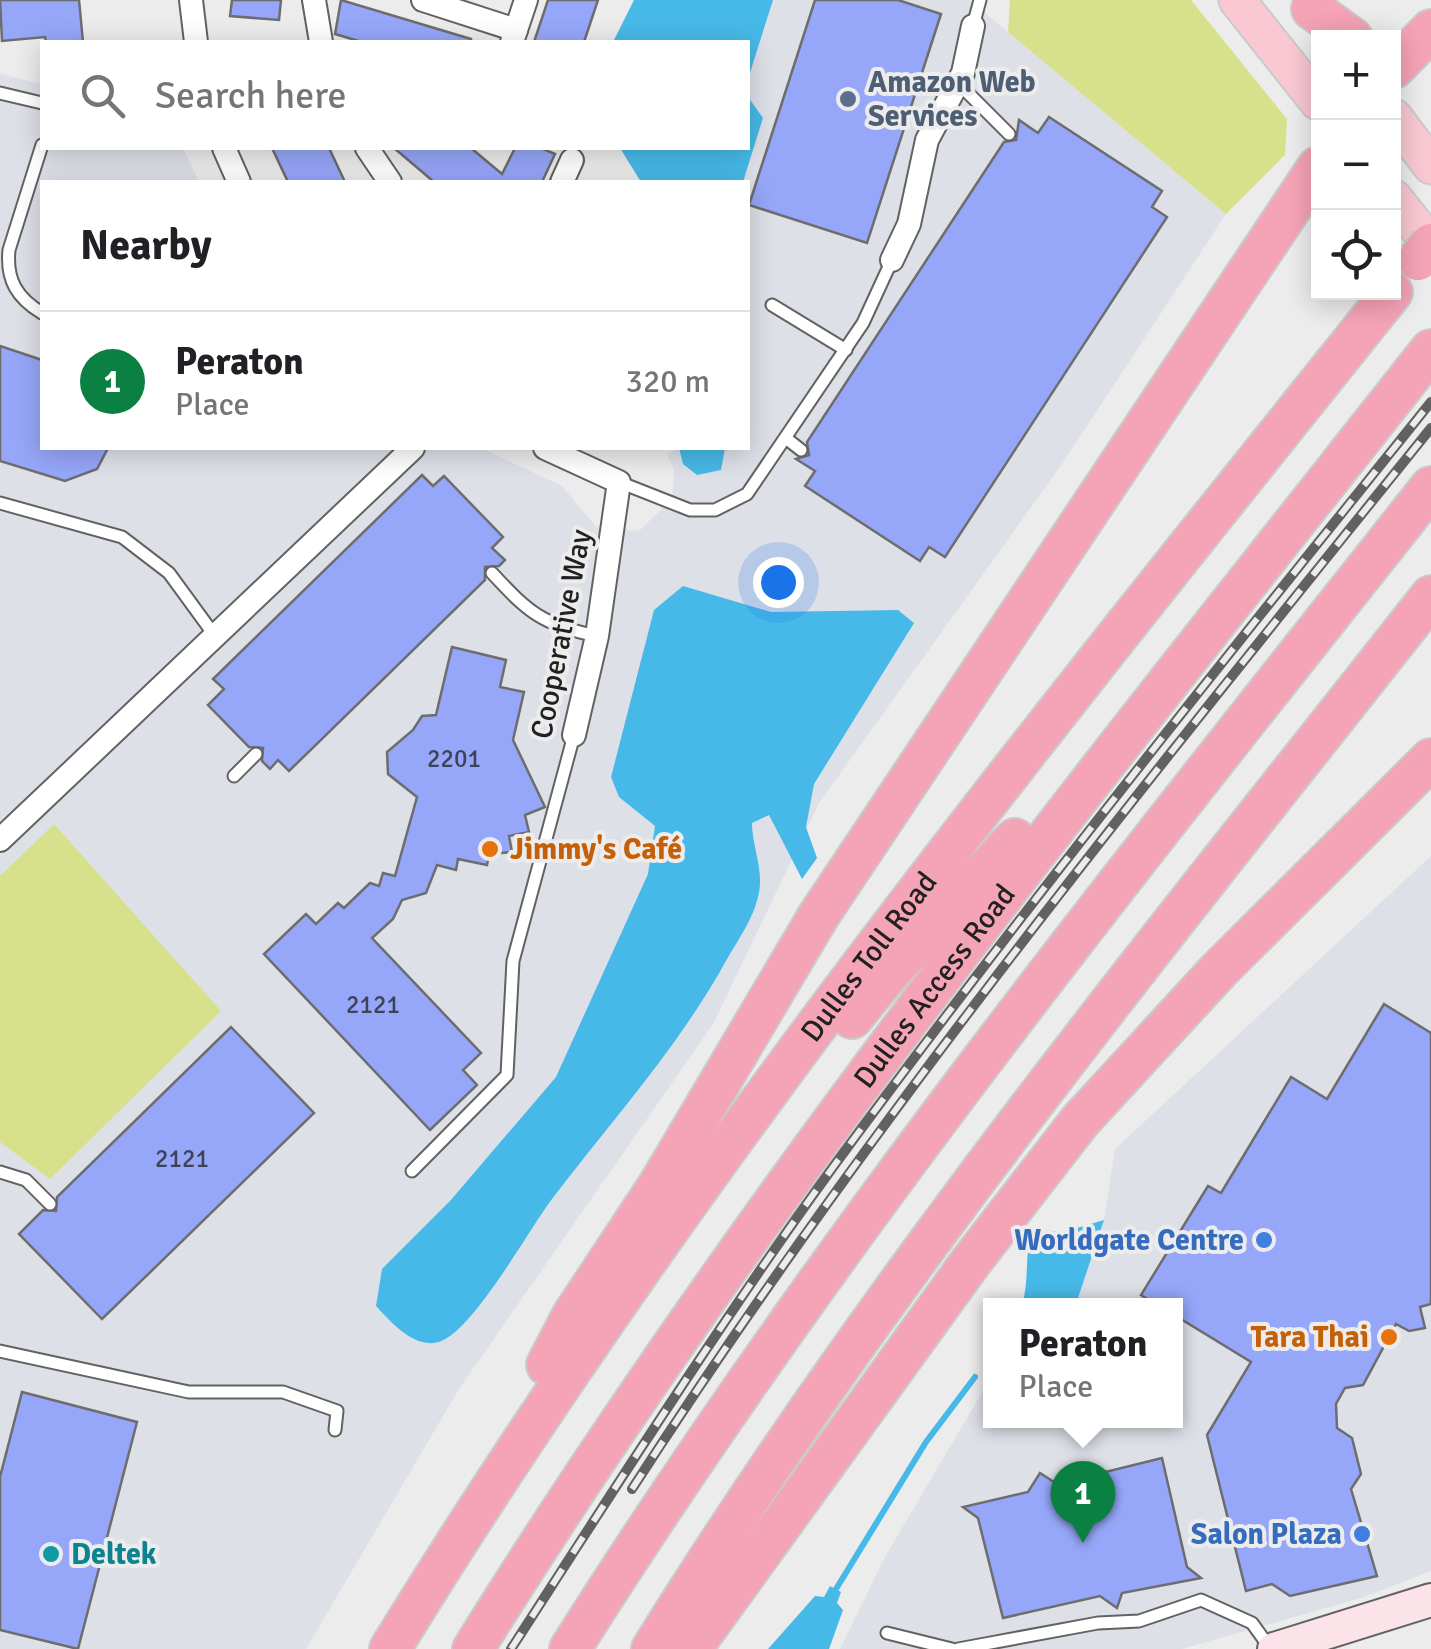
<!DOCTYPE html>
<meta charset="utf-8">
<style>
:root{--surface:#fff;--page:#f2f2f2;--text:#202124;--muted:#757577;--line:#e0e0e0;--accent:#0b8043}
body{margin:0;font-family:Signika,sans-serif;background:var(--page);color:var(--text)}
.controls{position:absolute;right:30px;top:30px;display:grid;overflow:hidden;border-radius:0px;box-shadow:0 5px 25px #0003}
.controls button{width:90px;height:90px;display:grid;place-items:center;padding:0;border:0;border-bottom:2px solid var(--line);background:var(--surface);color:var(--text);font:50px sans-serif}
.you{position:absolute;left:778px;top:582px;width:35px;height:35px;margin:-25px;border:8px solid #fff;border-radius:50%;background:#1a73e8;box-shadow:0 0 0 15px #1a73e833}
.badge{display:grid;place-items:center;width:65px;height:65px;border-radius:50%;background:var(--accent);color:#fff;font-size:32px;font-weight:700}
.pin{position:absolute;translate:-50% -82px;filter:drop-shadow(0 2px 5px #0008)}
.pin::after{content:'';position:absolute;top:52px;width:35px;height:30px;background:inherit;clip-path:polygon(0 0,100% 0,50% 100%)}
.popup{position:absolute;left:983px;top:1298px;width:200px;height:130px;box-sizing:border-box;display:grid;place-content:center;border-radius:0px;background:var(--surface);filter:drop-shadow(0 2px 8px #0005);font-size:32px;white-space:nowrap;color:var(--muted)}
.popup b{font-size:38px;color:var(--text)}
.popup::after{content:'';position:absolute;left:50%;top:100%;margin-left:-20px;border:20px solid transparent;border-top-color:var(--surface)}
.list{margin:0;padding:0;list-style:none}
h2{display:flex;justify-content:space-between;align-items:center;height:130px;margin:0;padding:0 40px;font-size:42px}
h2 small{font-size:32px;font-weight:400;color:var(--muted)}
.list li{display:grid;grid-template-columns:65px 1fr auto;gap:30px;align-items:center;box-sizing:border-box;height:140px;padding:0 40px;border-top:2px solid var(--line)}
.list b{display:block;font-size:38px;white-space:nowrap}
.list p{margin:0;font-size:32px;white-space:nowrap;color:var(--muted)}
.list em{font-size:32px;font-style:normal;color:var(--muted)}
.icon{flex:none;width:55px;height:55px;fill:none;stroke:currentColor;stroke-width:2;stroke-linecap:round;stroke-linejoin:round}
.map{position:relative;flex:none;width:1431px;height:1649px;overflow:hidden}
.search{position:absolute;background:var(--surface);box-shadow:0 5px 25px #0003;left:40px;top:40px;width:710px;height:110px;display:flex;align-items:center;gap:25px;box-sizing:border-box;padding:0 35px;border-radius:0px;color:var(--muted);font-size:38px}
.panel{position:absolute;background:var(--surface);box-shadow:0 5px 25px #0003;left:40px;top:180px;width:710px;height:270px;border-radius:0px}
.map>svg:first-child{display:block}
</style>
<div class="map">
<svg width="1431" height="1649" viewBox="0 0 1431 1649">
<rect width="100%" height="100%" fill="#ececed"/>
<g fill="#dee0e8">
<path d="M756,0H970L1226,214L1062,464L819,803L713,1024L459,1389L306,1649H0V74L42,84V148H183L199,182H42V448H481L562,486L596,527L639,531L672,499L674,470L667,454L677,448H748V182H699L748,148V42Z"/>
<path d="M1431,856V1571L1361,1598L1182,1649H840L885,1557L990,1379V1420H1176V1306L1074,1305L1104,1220L1115,1149Z"/>
</g>
<g fill="#d7e18b">
<path d="M1010,0H1191L1287,119L1285,155L1226,214L1008,32Z"/>
<path d="M54,824L221,1011L50,1179L0,1142V876Z"/>
</g>
<g fill="#47b9e8">
<path d="M634,0H773L748,79V42H613Z"/>
<path d="M748,97L763,118L743,182H641L620,148H748Z"/>
<path d="M679,448H725L721,470L697,475L683,464Z"/>
<path d="M683,586L771,612L898,610L914,623L814,784L806,827L817,858L802,879L769,815L752,823C752,848 765,871 758,897C753,919 738,940 727,959C679,1047 612,1120 552,1199C528,1231 473,1331 439,1342C414,1349 391,1322 376,1306L382,1269L450,1201L556,1077L648,874L655,826L619,797L611,777L654,610Z"/>
<path d="M1104,1220L1076,1304L1022,1305C1029,1281 1025,1261 1030,1236L1048,1230L1060,1233Z"/>
<path d="M830,1586L841,1592L837,1603L843,1610L829,1649H768L815,1596L824,1597Z"/>
</g>
<g fill="none" stroke-linecap="round" stroke-linejoin="round">
<path stroke="#47b9e8" stroke-width="6" d="M836,1589L926,1442L975,1377"/>
</g>
<g fill="#96a6f9" stroke="#6d6d6e" stroke-width="2.5">
<path d="M0,0H79L83,42H46L45,37L2,41Z"/>
<path d="M232,0H281L279,20L230,16Z"/>
<path d="M341,0L471,39V42H362L335,34Z"/>
<path d="M548,0H598L584,42H534Z"/>
<path d="M815,0H898L941,14L867,243L749,205Z"/>
<path d="M1049,117L1162,191L1152,207L1167,217L945,557L929,547L920,561L805,486L815,471L796,459L809,455L807,442L1004,142L1016,140L1019,120L1038,133Z"/>
<path d="M272,148H329L345,182H288Z"/>
<path d="M394,148H471L502,174L515,148H541L555,154L542,182H434Z"/>
<path d="M0,346L42,360V448H108L97,469L65,481L0,461Z"/>
<path d="M422,475L433,486L444,476L503,537L492,548L505,560L499,566L485,567V580L289,771L278,760L270,769L262,761L263,748L249,747L208,705L224,689L213,679Z"/>
<path d="M452,647L506,660L500,687L524,692L513,740L545,807L525,815L529,832L509,836L512,852L489,854L487,865L458,859L456,870L437,865L426,893L402,900L393,919L372,938L481,1053L463,1070L477,1085L430,1130L264,954L306,914L316,924L338,903L344,908L370,883L379,886L383,873L395,876L417,797L388,774L387,752L413,730L422,716L436,715Z"/>
<path d="M1384,1004L1431,1033V1304L1420,1307L1425,1328L1409,1331L1396,1324L1363,1385L1345,1388L1336,1404L1337,1428L1352,1438L1361,1474L1351,1489L1377,1576L1290,1596L1272,1584L1246,1591L1207,1435L1251,1362L1176,1316V1306H1158L1141,1295L1208,1186L1221,1193L1291,1077L1327,1099Z"/>
<path d="M231,1027L314,1113L102,1319L19,1234L43,1210L56,1211L57,1197Z"/>
<path d="M22,1392L137,1422L78,1649L0,1630V1477Z"/>
<path d="M1162,1458L1187,1567L1201,1578L1122,1593L1117,1608L1100,1596L1003,1618L978,1518L963,1507L1028,1492L1040,1473L1057,1484Z"/>
</g>
<g fill="none" stroke-linecap="round" stroke-linejoin="round">
<defs>
<g id="lane">
<path d="M973,26L980,0"/>
<path d="M959,84L1009,134"/>
<path d="M0,93L42,103"/>
<path d="M42,145L9,250C6,280 17,298 42,313"/>
<path d="M772,305L846,350"/>
<path d="M787,439L801,450"/>
<path d="M619,482L690,510H715L747,494L863,323L892,260"/>
<path d="M0,503L122,537L169,573L215,636"/>
<path d="M492,573C529,613 543,625 597,636"/>
<path d="M234,776L256,754"/>
<path d="M412,1171L507,1075L513,961L574,735"/>
<path d="M0,1172L26,1180L50,1204"/>
<path d="M0,1351L189,1392H283L337,1411L335,1430"/>
<path d="M887,1633L952,1649"/>
<path d="M958,1649L1098,1623L1139,1621L1201,1600L1252,1623L1270,1648"/>
</g>
<g id="street">
<path d="M191,0L196,42"/>
<path d="M314,0L321,42"/>
<path d="M423,0L516,30"/>
<path d="M512,42L526,0"/>
<path d="M224,148L239,182"/>
<path d="M367,148L390,182"/>
<path d="M562,182L572,160"/>
<path d="M892,260L909,224L927,140L963,73L973,26"/>
<path d="M545,448L619,482L597,636L574,735"/>
<path d="M0,840L413,448"/>
</g>
<path id="secondary" d="M1274,1649L1431,1600"/>
<g id="primary">
<path d="M1237,0L1318,102"/>
<path d="M1394,117L1431,166"/>
<path d="M1394,198L1431,245"/>
</g>
<g id="highway">
<path d="M1312,9L1352,38"/>
<path d="M1394,68L1431,30"/>
<path d="M852,1018L888,974L1015,839"/>
<path d="M547,1365L573,1315L659,1185L819,915L1318,167"/>
<path id="s1" d="M390,1649C685,1168 1040,732 1392,292"/>
<path id="s2" d="M473,1649C758,1191 1097,773 1431,350"/>
<path d="M570,1649C828,1240 1131,866 1431,487"/>
<path d="M652,1649C882,1278 1161,939 1431,596"/>
<path d="M691,1649L970,1263L1080,1121L1219,970L1431,759"/>
</g>
</defs>
<use href="#lane" stroke="#626263" stroke-width="15"/>
<use href="#street" stroke="#626263" stroke-width="26"/>
<use href="#secondary" stroke="#626263" stroke-width="36"/>
<use href="#primary" stroke="#cacaca" stroke-width="39"/>
<use href="#highway" stroke="#cacaca" stroke-width="44"/>
<use href="#lane" stroke="#fff" stroke-width="11"/>
<use href="#street" stroke="#fff" stroke-width="22"/>
<use href="#secondary" stroke="#fce3e9" stroke-width="32"/>
<use href="#primary" stroke="#f9c8d3" stroke-width="35"/>
<use href="#highway" stroke="#f5a3b6" stroke-width="40"/>
<defs>
<g id="rail">
<path d="M632,1489C872,1117 1154,773 1431,428"/>
<path d="M511,1649C617,1485 721,1321 836,1163C1027,903 1229,654 1431,402"/>
</g>
</defs>
<use href="#rail" stroke="#616161" stroke-width="10"/>
<use href="#rail" stroke="#ececed" stroke-width="6" stroke-dasharray="19" stroke-linecap="butt"/>
<defs>
<path id="highway-bridge" d="M1418,260L1431,244"/>
</defs>
<use href="#highway-bridge" stroke="#cacaca" stroke-width="44" stroke-linecap="butt"/>
<use href="#highway-bridge" stroke="#f5a3b6" stroke-width="40"/>
</g>
<circle fill="#5c6f8a" stroke="#ececed" stroke-width="4" cx="848" cy="99" r="10"/>
<g fill="#e8710a" stroke="#ececed" stroke-width="4">
<circle cx="490" cy="849" r="10"/>
<circle cx="1389" cy="1337" r="10"/>
</g>
<g fill="#3f7fe0" stroke="#ececed" stroke-width="4">
<circle cx="1264" cy="1240" r="10"/>
<circle cx="1362" cy="1534" r="10"/>
</g>
<circle fill="#0f9aa8" stroke="#ececed" stroke-width="4" cx="51" cy="1554" r="10"/>
<g text-anchor="middle" stroke-width="8" stroke-linejoin="round" paint-order="stroke">
<g font-size="25" fill="#3e4257">
<text x="454" y="767">2201</text>
<text x="373" y="1013">2121</text>
<text x="182" y="1167">2121</text>
</g>
<g font-size="30" font-weight="bold" fill="#4e5e75" stroke="#ececed" text-anchor="start">
<text x="868" y="92">Amazon Web<tspan x="868" dy="34">Services</tspan></text>
</g>
<g font-size="30" fill="#212121" stroke="#ececed">
<text transform="translate(561 634) rotate(-79)" y="10">Cooperative Way</text>
<text dy="10" stroke="none"><textPath href="#s1" startOffset="842">Dulles Toll Road</textPath></text>
<text dy="10" stroke="none"><textPath href="#s2" startOffset="808">Dulles Access Road</textPath></text>
</g>
<g font-size="30" font-weight="bold" fill="#c56008" stroke="#ececed" text-anchor="start">
<text x="510" y="859">Jimmy's Café</text>
<text x="1369" y="1347" text-anchor="end">Tara Thai</text>
</g>
<g font-size="30" font-weight="bold" fill="#366cbe" stroke="#ececed" text-anchor="end">
<text x="1244" y="1250">Worldgate Centre</text>
<text x="1342" y="1544">Salon Plaza</text>
</g>
<g font-size="30" font-weight="bold" fill="#0d838f" stroke="#ececed" text-anchor="start">
<text x="71" y="1564">Deltek</text>
</g>
</g>
</svg>
<div class="controls">
<button>+</button>
<button>−</button>
<button><svg class="icon" aria-label="locate" viewBox="0 0 24 24"><circle cx="12" cy="12" r="6"/><path d="M12 2v4M12 18v4M2 12h4M18 12h4"/></svg></button>
</div>
<div class="you"></div>
<div class="pin badge" style="left:1083px;top:1543px">1</div>
<div class="popup"><b>Peraton</b>Place</div>
<div class="search"><svg class="icon" aria-label="search" viewBox="0 0 24 24"><circle cx="10" cy="10" r="6"/><path d="M15 15l6 6"/></svg>Search here</div>
<section class="panel">
<h2>Nearby<small></small></h2>
<ul class="list">
<li><span class="badge">1</span><div><b>Peraton</b><p>Place</p></div><em>320 m</em></li>
</ul>
</section>
</div>
